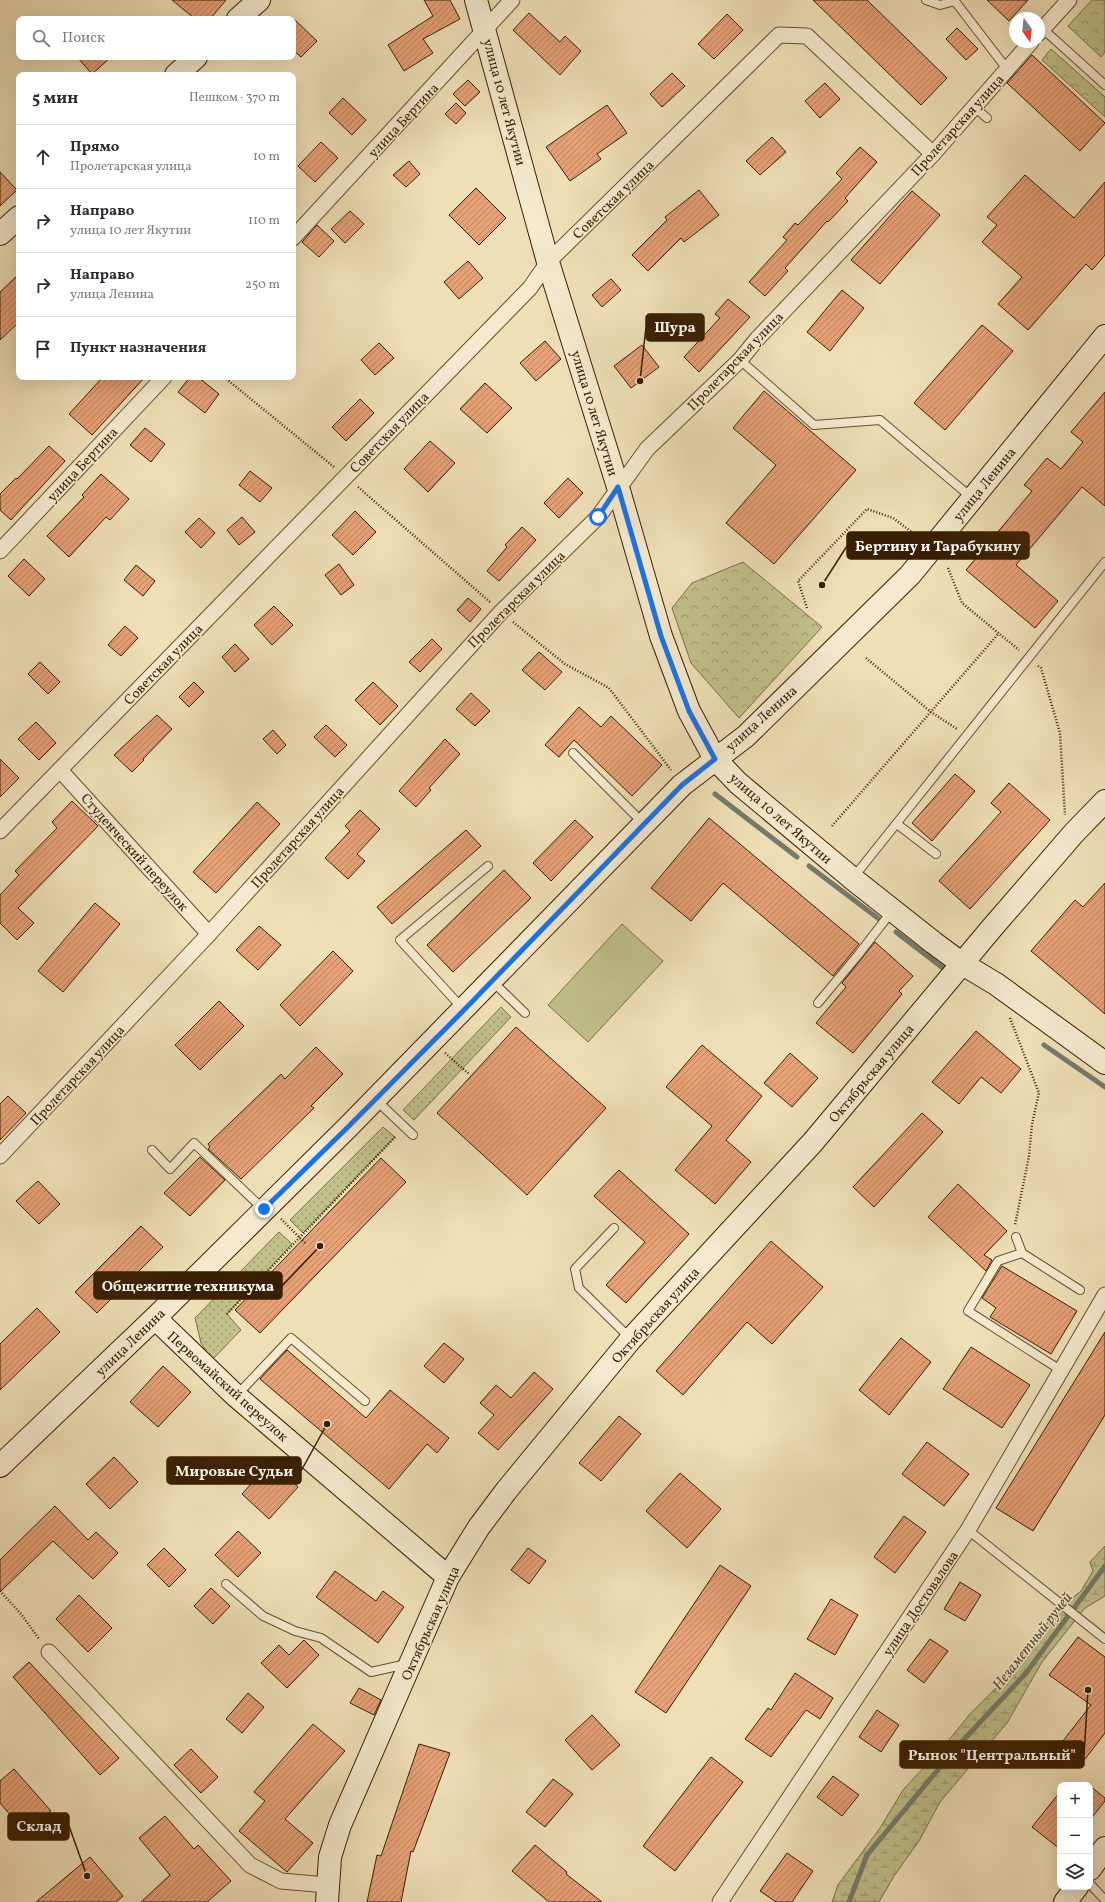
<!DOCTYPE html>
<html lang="ru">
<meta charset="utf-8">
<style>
:root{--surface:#fff;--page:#f2f2f3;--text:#2b2b33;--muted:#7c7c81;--line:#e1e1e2}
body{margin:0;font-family:Vollkorn,serif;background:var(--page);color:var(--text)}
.controls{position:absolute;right:12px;bottom:12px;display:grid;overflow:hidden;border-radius:8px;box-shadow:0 4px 16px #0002}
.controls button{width:36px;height:36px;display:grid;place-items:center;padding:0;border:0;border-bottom:1px solid var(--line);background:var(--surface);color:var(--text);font:20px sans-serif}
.compass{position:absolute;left:1009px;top:12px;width:36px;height:36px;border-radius:50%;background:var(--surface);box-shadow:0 4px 16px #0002;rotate:165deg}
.stop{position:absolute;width:12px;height:12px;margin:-9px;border:3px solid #1a73e8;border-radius:50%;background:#fff}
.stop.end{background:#1a73e8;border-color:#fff;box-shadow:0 1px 4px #0008}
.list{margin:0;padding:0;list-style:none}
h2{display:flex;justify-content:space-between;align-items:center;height:52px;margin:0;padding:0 16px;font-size:17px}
h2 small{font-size:13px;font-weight:400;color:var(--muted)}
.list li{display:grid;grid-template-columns:26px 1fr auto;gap:12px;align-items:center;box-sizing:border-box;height:64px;padding:0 16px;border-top:1px solid var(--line)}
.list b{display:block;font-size:15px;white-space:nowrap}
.list p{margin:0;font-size:13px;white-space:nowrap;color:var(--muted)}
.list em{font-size:13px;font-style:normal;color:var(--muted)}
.icon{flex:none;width:22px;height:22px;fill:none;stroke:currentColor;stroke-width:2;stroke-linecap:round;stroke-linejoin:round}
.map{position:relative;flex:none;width:1105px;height:1902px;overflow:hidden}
.search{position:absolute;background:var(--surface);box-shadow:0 4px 16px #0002;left:16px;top:16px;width:280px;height:44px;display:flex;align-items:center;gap:10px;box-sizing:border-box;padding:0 14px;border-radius:8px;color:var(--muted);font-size:15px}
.panel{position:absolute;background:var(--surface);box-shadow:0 4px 16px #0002;left:16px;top:72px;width:280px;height:308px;border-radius:8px}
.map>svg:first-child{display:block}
</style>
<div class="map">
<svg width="1105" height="1902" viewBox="0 0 1105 1902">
<defs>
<pattern id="grass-dots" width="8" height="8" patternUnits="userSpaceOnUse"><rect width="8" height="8" fill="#c0c089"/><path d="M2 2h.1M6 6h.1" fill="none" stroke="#9d9b6e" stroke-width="1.8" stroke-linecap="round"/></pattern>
<pattern id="forest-crowns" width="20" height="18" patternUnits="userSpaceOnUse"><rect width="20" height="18" fill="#c0c089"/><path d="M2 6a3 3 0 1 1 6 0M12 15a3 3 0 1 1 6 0" fill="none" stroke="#9d9b6e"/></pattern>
<pattern id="wetland-marsh" width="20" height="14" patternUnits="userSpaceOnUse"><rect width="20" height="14" fill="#c0c089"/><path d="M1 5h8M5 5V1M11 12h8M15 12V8" fill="none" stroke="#9d9b6e"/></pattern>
<pattern id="building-hatch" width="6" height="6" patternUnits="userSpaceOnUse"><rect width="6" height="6" fill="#e5a178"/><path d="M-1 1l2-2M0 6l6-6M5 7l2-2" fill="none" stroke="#bb8360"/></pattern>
</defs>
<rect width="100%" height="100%" fill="#efdfb7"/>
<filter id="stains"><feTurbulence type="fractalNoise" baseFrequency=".005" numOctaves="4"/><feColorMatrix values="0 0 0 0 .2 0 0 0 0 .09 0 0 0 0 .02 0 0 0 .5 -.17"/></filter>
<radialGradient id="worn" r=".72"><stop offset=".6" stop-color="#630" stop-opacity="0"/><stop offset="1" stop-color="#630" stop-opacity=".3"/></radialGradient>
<g fill="url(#grass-dots)" stroke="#7c6f46">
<path d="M501,1007L511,1017L414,1120L403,1110Z"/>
<path d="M383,1127L395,1137L303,1233L290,1220Z"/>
<path d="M279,1232L292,1244L227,1314L241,1330L212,1360L201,1343L195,1318Z"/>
</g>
<g fill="url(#forest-crowns)" stroke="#7c6f46">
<path d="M1092,0H1105V52L1101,57L1068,26Z"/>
<path d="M1051,49L1105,97V117L1042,60Z"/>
<path d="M743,562L822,627L739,718L691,663L672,608L692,583Z"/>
</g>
<path fill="url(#wetland-marsh)" stroke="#7c6f46" d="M1105,1546V1596L1085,1608L1042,1662L1007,1723L940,1802L919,1841L894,1876L879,1902H832L838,1885L880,1828L903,1790L949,1740L970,1714L1003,1681L1032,1648L1052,1615L1081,1591L1093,1571L1090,1562Z"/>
<path fill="#c0c089" stroke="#7c6f46" d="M622,924L663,961L588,1042L548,1005Z"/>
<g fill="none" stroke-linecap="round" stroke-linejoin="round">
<g stroke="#737c6d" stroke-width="5">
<path d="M715,794L797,857"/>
<path d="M809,866L883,922"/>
<path d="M896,932L948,972"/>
<path d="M1044,1045L1105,1087"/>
<path d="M849,1902L867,1855L956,1748L1026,1673L1105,1566"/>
</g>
</g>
<g fill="url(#building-hatch)" stroke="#381e02">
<path d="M172,0H226L210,19H195Z"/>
<path d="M424,0H450L460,19L423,39L433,53L404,71L388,45L433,16Z"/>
<path d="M813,0H867L947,78L921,105Z"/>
<path d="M987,0H1028L1009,21Z"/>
<path d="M529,13L560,42L565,36L581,51L560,75L513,30Z"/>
<path d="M727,14L743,30L714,59L698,44Z"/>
<path d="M293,18L317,41L301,57L293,50Z"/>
<path d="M957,28L978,49L966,60L946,39Z"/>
<path d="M1032,55L1105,123L1080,151L1007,83Z"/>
<path d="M77,57H111L92,74Z"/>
<path d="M672,73L685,86L662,107L650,94Z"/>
<path d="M468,80L480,92L465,106L453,94Z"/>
<path d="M825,83L840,99L820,118L805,101Z"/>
<path d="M343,98L366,120L352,135L329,113Z"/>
<path d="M456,103L466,113L456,124L445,114Z"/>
<path d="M607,105L627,133L597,154L601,159L570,181L546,147Z"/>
<path d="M772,137L786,152L760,175L746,161Z"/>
<path d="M321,142L338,158L315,182L298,166Z"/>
<path d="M860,147L877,162L845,198L848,201L828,222L827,221L785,268L788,271L765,296L749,282L787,240L783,237L795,223L798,225L842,179L836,173Z"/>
<path d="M409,161L420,174L406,187L393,175Z"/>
<path d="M0,172L17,190L0,206Z"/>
<path d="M1025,175L1074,218L1105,182V255L1092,270L1086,264L1028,330L998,304L1022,277L982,242L997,225L987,217Z"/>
<path d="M476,188L506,218L479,245L449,215Z"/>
<path d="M699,190L719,215L684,242L681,238L648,271L632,255L667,220L665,217Z"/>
<path d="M912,191L940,215L880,284L851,260Z"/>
<path d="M350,211L364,224L345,243L331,229Z"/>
<path d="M317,225L334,241L319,257L302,242Z"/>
<path d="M468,261L483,278L459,299L444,282Z"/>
<path d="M19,274V322L0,340V292Z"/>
<path d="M611,279L621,290L602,307L592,295Z"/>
<path d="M842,290L864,308L830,351L807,332Z"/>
<path d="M728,299L750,317L699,372L684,357L720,318L715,314Z"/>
<path d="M982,325L1013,351L945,430L914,403Z"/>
<path d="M545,341L561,359L536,381L520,363Z"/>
<path d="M379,343L394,358L375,375L361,360Z"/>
<path d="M642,345L659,367L631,388L614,366Z"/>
<path d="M103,377H145L92,435L69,414Z"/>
<path d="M190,377H198L219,394L205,413L178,392Z"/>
<path d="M485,383L512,408L487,433L460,409Z"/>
<path d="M764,391L856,470L774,564L726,523L776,465L733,428Z"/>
<path d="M1105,392V506L1082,487L1016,565L1058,601L1035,628L966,570L1032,491L1024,485L1047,458L1061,469L1083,442L1071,432Z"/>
<path d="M360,399L374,413L346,441L332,427Z"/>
<path d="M145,428L165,444L151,462L130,445Z"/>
<path d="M430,441L455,463L428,492L404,469Z"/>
<path d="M49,446L65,461L11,520L0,510V494L16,478L17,479Z"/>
<path d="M250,471L272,488L260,502L239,485Z"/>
<path d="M101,474L129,499L110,520L106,517L69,557L47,536L84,497L82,495Z"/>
<path d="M568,478L583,493L559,518L544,503Z"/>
<path d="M355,511L376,532L353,555L332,535Z"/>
<path d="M242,517L255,532L239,545L227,530Z"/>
<path d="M199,518L215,533L201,548L185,532Z"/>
<path d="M522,527L536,540L499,581L487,571L507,547L505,545Z"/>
<path d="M24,559L45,579L29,596L8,576Z"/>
<path d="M339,564L354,585L341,595L325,575Z"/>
<path d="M136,565L155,581L143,596L124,580Z"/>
<path d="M468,598L481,609L470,622L457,610Z"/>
<path d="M274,606L293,625L272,645L254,625Z"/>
<path d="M125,626L138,638L121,656L108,645Z"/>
<path d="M432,639L442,649L420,672L409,662Z"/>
<path d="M235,644L249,659L235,672L222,657Z"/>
<path d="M539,652L562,672L545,690L522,670Z"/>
<path d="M40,662L60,682L48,694L28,674Z"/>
<path d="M194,682L204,692L189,707L179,697Z"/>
<path d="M373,682L398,706L380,725L355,700Z"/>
<path d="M471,693L490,711L475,726L456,709Z"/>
<path d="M579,707L601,727L611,716L662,765L632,796L574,740L559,757L545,745Z"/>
<path d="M157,715L172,729L143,759L144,760L132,772L114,755Z"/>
<path d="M36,722L56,743L39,760L18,739Z"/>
<path d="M326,725L347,745L335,757L314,737Z"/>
<path d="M273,730L286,745L277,754L263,739Z"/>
<path d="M445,739L460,754L429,788L431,790L416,807L399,791Z"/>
<path d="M0,759L19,778L0,797Z"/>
<path d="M955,774L975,791L932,841L912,823Z"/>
<path d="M1009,783L1050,820L970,909L939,881L1001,812L991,803Z"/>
<path d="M72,801L98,826L18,908L34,923L17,940L0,923V895L19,875L15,871L57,828L52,822Z"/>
<path d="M257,802L280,824L216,893L193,872Z"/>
<path d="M360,810L380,829L357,854L365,861L348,879L325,858L350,831L345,826Z"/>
<path d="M709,818L859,944L833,976L723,883L691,921L651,888Z"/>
<path d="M575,820L593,837L551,881L533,863Z"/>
<path d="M466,830L481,846L392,924L377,907Z"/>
<path d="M504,870L531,898L453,972L427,945Z"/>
<path d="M1105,883V1014L1031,951L1075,900L1083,907Z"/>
<path d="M95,903L120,924L63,992L38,971Z"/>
<path d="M259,926L281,945L258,970L236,950Z"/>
<path d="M875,942L913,976L899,991L902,994L853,1053L816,1023L846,987L842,983Z"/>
<path d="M333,951L353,971L300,1026L280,1005Z"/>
<path d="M219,1001L244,1026L200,1070L175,1045Z"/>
<path d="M516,1027L606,1108L527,1195L437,1113Z"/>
<path d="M976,1031L1021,1069L1001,1093L981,1077L959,1104L932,1082Z"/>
<path d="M702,1045L762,1096L726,1140L751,1162L715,1204L675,1170L712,1126L666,1087Z"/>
<path d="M316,1047L343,1074L311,1106L314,1108L241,1179L208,1149L210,1147L208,1144L281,1074L285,1079Z"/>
<path d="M790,1053L818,1078L792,1107L764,1083Z"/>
<path d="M8,1096L26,1113L0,1140V1104Z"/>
<path d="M922,1113L943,1132L874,1207L853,1187Z"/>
<path d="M200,1157L225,1180L190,1216L164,1193Z"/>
<path d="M381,1158L406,1182L260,1333L235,1310Z"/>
<path d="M619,1170L689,1234L626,1303L606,1285L645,1242L594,1196Z"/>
<path d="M38,1181L60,1204L39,1224L16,1201Z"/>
<path d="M958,1184L1007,1231L984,1255L992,1260L986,1271L928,1217Z"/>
<path d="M141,1226L163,1247L97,1313L75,1292Z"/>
<path d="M771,1241L823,1287L772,1344L747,1322L683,1395L656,1371Z"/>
<path d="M1002,1266L1077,1311L1051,1354L990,1317L996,1308L982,1298Z"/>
<path d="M37,1308L60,1332L0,1390V1344Z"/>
<path d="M1105,1332V1415L1033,1531L996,1508Z"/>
<path d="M901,1338L931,1362L889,1415L859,1390Z"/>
<path d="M444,1343L464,1359L444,1383L424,1366Z"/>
<path d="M971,1347L1030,1385L1002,1428L943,1389Z"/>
<path d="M287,1350L366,1418L390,1390L449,1438L437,1453L427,1444L389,1489L260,1379Z"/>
<path d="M163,1366L191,1392L158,1427L130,1402Z"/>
<path d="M534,1372L553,1389L498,1450L478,1433L494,1415L480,1403L496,1385L511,1398Z"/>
<path d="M619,1416L641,1434L601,1481L579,1463Z"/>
<path d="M927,1442L969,1474L944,1506L902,1474Z"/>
<path d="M114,1457L138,1482L110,1509L86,1484Z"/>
<path d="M271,1462L298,1487L269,1519L242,1494Z"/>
<path d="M680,1473L721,1509L687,1548L646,1511Z"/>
<path d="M55,1506L88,1540L96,1532L118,1553L93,1579L53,1541L0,1592V1560Z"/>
<path d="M904,1516L926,1532L895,1573L874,1557Z"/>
<path d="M238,1531L261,1553L238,1577L215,1555Z"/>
<path d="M164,1548L186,1570L169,1587L147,1565Z"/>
<path d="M528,1548L546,1561L529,1584L511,1570Z"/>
<path d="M720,1565L751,1586L666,1713L635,1692Z"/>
<path d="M335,1571L376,1601L383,1591L404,1607L378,1643L316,1597Z"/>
<path d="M960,1582L981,1595L965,1621L944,1609Z"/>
<path d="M211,1588L230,1606L213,1624L194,1606Z"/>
<path d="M79,1595L112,1628L88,1652L56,1619Z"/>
<path d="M831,1599L858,1615L835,1655L807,1639Z"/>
<path d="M1078,1637L1105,1657V1733L1082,1763L1059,1746L1091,1705L1049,1675Z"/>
<path d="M930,1639L948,1651L924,1683L907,1670Z"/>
<path d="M304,1640L319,1655L287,1688L261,1663L279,1645L289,1655Z"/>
<path d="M29,1662L119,1758L100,1775L13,1677Z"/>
<path d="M795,1673L833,1698L820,1719L806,1710L771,1757L745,1739L768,1708L771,1710Z"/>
<path d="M359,1688L381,1700L374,1715L350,1703Z"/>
<path d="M248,1693L264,1707L242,1733L226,1719Z"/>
<path d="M877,1710L899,1725L881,1752L859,1737Z"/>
<path d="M592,1715L620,1745L592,1770L565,1740Z"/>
<path d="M313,1724L345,1751L285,1819L313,1843L287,1872L239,1831L265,1801L254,1792Z"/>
<path d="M419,1744L450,1753L413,1852L411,1851L401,1902H367L377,1855L381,1856Z"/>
<path d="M191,1749L218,1777L201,1793L174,1765Z"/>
<path d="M711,1757L743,1782L675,1871L643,1846Z"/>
<path d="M14,1769L51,1811L26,1833L0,1803V1781Z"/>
<path d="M833,1776L859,1795L842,1816L817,1797Z"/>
<path d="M553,1779L573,1794L545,1827L526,1812Z"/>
<path d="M1090,1786L1105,1798V1801L1090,1820Z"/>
<path d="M1060,1792V1849L1032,1827Z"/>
<path d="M165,1816L194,1849L198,1845L231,1881L207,1902H141L170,1875L139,1838Z"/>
<path d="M535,1845L567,1872L566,1874L602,1902H549L512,1871Z"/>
<path d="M787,1853L813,1871L792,1902H776L760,1891Z"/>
<path d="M90,1857L123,1896L116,1902H36Z"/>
</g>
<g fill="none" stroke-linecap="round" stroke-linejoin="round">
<defs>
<g id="lane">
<path d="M926,0L940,5L955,1"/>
<path d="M954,0L1007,69"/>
<path d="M1043,29L1105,85"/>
<path d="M974,107L987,118"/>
<path d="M740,360L814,425L880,420L972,498"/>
<path d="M573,753L643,823"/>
<path d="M897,824L936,854"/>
<path d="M853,878L1105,562"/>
<path d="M492,981L525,1013"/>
<path d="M818,1003L858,955L892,911"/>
<path d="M463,1009L400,940L488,866"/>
<path d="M376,1100L413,1135"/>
<path d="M152,1150L170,1169L194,1143L263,1209"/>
<path d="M614,1228L575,1269L579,1288L631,1339"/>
<path d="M1016,1237L1022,1253L998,1261L968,1311L1062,1371"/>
<path d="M1022,1253L1080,1290"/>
<path d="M236,1396L291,1338L365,1401"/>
<path d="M968,1530L1105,1639"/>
<path d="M226,1584L263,1616L295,1631L321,1638L371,1672L407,1664"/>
<path d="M1090,1884L1105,1900"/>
</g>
<g id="street">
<path d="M1039,33L1069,0"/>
<path d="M293,238L512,0"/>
<path d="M0,551L164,377"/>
<path d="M60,770L209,934"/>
<path d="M0,831L530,288L548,262L779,35L807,36L933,154"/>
<path d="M0,1156L209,934L501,612L598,517L647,449L740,360L758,338L933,154L1031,42"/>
<path d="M49,1652L250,1865L281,1881L327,1885"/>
<path d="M720,1902L968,1530L1105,1295"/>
</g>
<g id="secondary">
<path d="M476,0L548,262L618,487L661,636L689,711L715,759L738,783L853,879L934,943L961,963L996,984L1105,1063"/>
<path d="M238,19L259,0"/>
<path d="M176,75L196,57"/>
<path d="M0,234L19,217"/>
<path d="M155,1318L236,1396L448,1577"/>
<path d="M0,1466L155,1318L348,1127L682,785L746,736L910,575L1105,336"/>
<path d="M1090,1869L1105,1848"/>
<path d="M327,1902L330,1857L340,1825L448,1577L479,1527L506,1491L631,1339L813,1142L991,929L1074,833L1105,801"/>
<path d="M1065,1902L1077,1887"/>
</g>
</defs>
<use href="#lane" stroke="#664e2f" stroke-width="10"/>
<use href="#street" stroke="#664e2f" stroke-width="17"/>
<use href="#secondary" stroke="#381e02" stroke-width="24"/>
<g stroke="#381e02" stroke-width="2.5" stroke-dasharray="1 2" stroke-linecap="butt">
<path d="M224,377L334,467"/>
<path d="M358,487L490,602"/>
<path d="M948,568L962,603L1019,650"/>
<path d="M807,608L798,581L867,509L893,518L917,536"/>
<path d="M513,622L565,664L609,688L671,770"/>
<path d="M866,658L931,712L957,729"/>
<path d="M1038,666L1041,668L1060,733L1065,815"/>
<path d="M832,826L999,633"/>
<path d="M1010,1018L1039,1093L1032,1124L1029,1156L1015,1225"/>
<path d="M445,1053L469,1074"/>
<path d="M281,1219L306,1244"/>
<path d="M227,1314L396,1136"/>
<path d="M0,1591L21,1614L39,1639"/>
</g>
<use href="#lane" stroke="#f5ead0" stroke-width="8"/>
<use href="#street" stroke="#f5ead0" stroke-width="15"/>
<use href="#secondary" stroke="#f5ead0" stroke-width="22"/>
</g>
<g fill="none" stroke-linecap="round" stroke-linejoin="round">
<path stroke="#1a73e8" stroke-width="5" d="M264,1209L348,1127L464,1010L682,785L715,759L689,711L661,636L618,487L598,517"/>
</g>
<g text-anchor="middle" stroke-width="3" stroke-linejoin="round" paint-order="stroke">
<g font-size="14" fill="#381e02" stroke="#f5ead0">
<text transform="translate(505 102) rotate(75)" y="5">улица 10 лет Якутии</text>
<text transform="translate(403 120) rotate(-47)" y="5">улица Бертина</text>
<text transform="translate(957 125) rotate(-48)" y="5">Пролетарская улица</text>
<text transform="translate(613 199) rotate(-44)" y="5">Советская улица</text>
<text transform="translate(735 361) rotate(-46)" y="5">Пролетарская улица</text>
<text transform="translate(595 413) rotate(73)" y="5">улица 10 лет Якутии</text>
<text transform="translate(389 432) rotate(-46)" y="5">Советская улица</text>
<text transform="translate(82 464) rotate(-47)" y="5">улица Бертина</text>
<text transform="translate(984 484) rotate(-51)" y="5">улица Ленина</text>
<text transform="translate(516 599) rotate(-45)" y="5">Пролетарская улица</text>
<text transform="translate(163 664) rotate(-46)" y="5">Советская улица</text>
<text transform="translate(761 718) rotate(-42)" y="5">улица Ленина</text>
<text transform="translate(781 818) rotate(41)" y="5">улица 10 лет Якутии</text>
<text transform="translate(297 837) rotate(-48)" y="5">Пролетарская улица</text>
<text transform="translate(135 852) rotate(48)" y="5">Студенческий переулок</text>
<text transform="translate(871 1073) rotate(-50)" y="5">Октябрьская улица</text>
<text transform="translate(77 1075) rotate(-47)" y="5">Пролетарская улица</text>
<text transform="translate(655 1315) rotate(-48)" y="5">Октябрьская улица</text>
<text transform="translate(130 1342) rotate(-44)" y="5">улица Ленина</text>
<text transform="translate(228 1386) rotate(42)" y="5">Первомайский переулок</text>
<text transform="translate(920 1603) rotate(-56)" y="5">улица Достовалова</text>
<text transform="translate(430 1623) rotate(-66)" y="5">Октябрьская улица</text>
</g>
<g font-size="15" font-style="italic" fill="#564d38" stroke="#f5ead0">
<text transform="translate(1032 1641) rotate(-52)" y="5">Незаметный ручей</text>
</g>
</g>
<path fill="none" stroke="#381e02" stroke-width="1.5" d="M640 381L646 327M822 585L847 546M320 1246L282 1286M327 1424L301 1471M1088 1690L1084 1755M87 1876L69 1826"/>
<g fill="#381e02" stroke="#f5ead0" stroke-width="1.5">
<circle cx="640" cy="381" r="4"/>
<circle cx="822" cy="585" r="4"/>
<circle cx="320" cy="1246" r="4"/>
<circle cx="327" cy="1424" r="4"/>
<circle cx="1088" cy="1690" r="4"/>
<circle cx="87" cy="1876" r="4"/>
</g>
<g fill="#381e02" stroke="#381e02" stroke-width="1.5">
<rect x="646" y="314" width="58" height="27" rx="4"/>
<rect x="847" y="532" width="182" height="27" rx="4"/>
<rect x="94" y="1272" width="188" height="27" rx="4"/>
<rect x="167" y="1457" width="134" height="27" rx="4"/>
<rect x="900" y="1741" width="184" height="27" rx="4"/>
<rect x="8" y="1813" width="61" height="27" rx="4"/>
</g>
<g font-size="15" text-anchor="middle" font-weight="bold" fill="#fff">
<text x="675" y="332">Шура</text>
<text x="938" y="551">Бертину и Тарабукину</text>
<text x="188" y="1291">Общежитие техникума</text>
<text x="234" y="1476">Мировые Судьи</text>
<text x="992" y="1760">Рынок "Центральный"</text>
<text x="39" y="1831">Склад</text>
</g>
<rect width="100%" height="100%" filter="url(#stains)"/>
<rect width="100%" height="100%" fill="url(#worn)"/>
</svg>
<div class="controls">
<button>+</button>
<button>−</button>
<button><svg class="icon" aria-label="layers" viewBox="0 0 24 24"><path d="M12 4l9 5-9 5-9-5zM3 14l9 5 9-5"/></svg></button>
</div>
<svg class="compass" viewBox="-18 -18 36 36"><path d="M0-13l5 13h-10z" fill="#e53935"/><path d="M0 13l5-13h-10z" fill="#7c7c81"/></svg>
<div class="stop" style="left:598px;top:517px"></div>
<div class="stop end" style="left:264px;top:1209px"></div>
<div class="search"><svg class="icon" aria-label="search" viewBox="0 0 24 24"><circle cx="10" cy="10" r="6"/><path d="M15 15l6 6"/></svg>Поиск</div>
<section class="panel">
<h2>5 мин<small>Пешком · 370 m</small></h2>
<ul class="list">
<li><svg class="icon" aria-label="ahead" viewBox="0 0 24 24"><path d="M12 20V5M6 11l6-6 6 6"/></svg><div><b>Прямо</b><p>Пролетарская улица</p></div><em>10 m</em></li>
<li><svg class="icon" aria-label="right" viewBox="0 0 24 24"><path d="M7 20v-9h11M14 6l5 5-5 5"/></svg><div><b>Направо</b><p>улица 10 лет Якутии</p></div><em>110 m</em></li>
<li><svg class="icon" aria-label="right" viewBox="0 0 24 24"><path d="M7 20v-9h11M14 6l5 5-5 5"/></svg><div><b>Направо</b><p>улица Ленина</p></div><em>250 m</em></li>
<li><svg class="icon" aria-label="arrive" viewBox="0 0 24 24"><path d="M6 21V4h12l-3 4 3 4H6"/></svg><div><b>Пункт назначения</b></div></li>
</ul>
</section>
</div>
